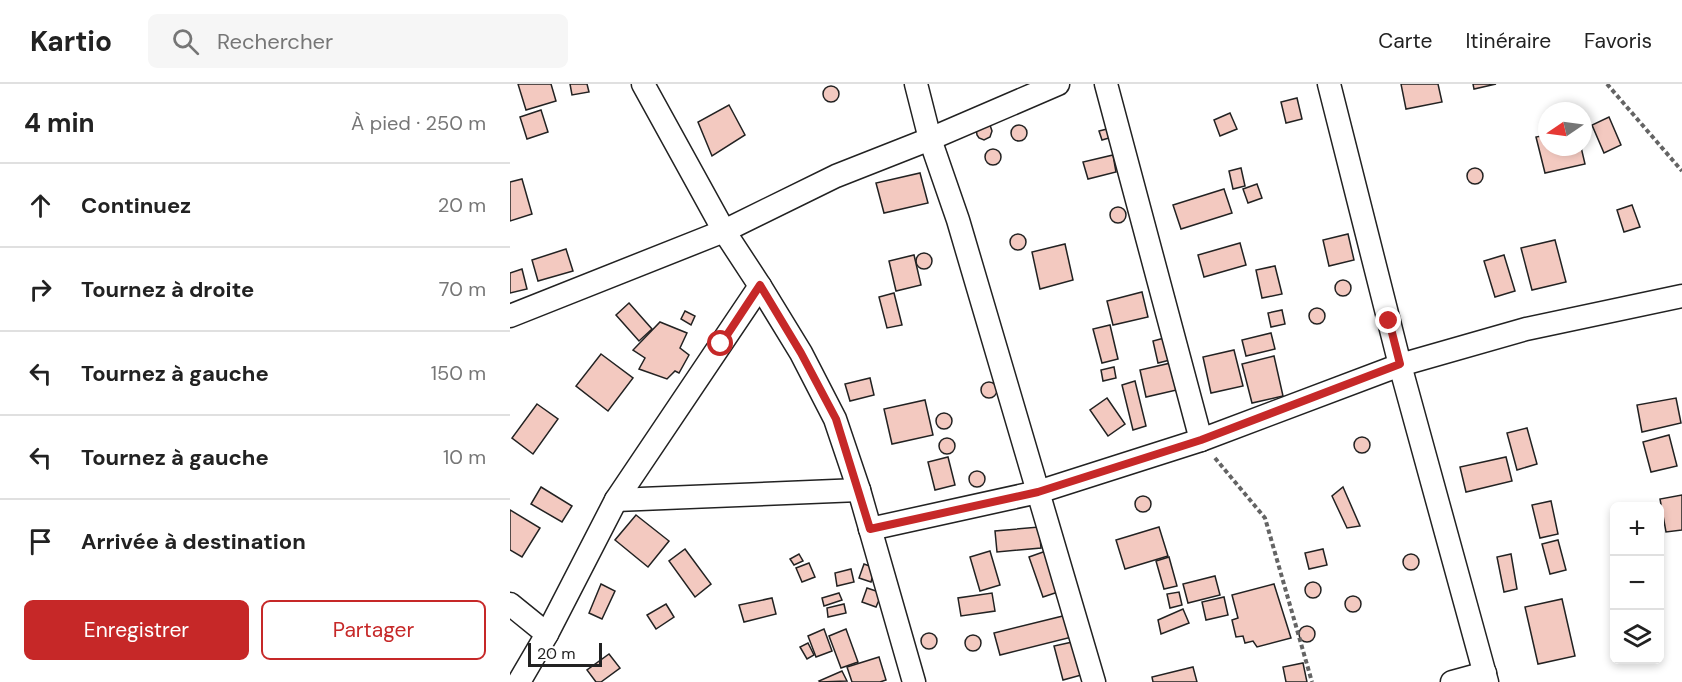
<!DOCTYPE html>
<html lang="fr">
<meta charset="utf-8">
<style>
:root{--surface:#fff;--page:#f6f6f6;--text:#222;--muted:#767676;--line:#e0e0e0;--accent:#c62828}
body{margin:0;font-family:"DM Sans",sans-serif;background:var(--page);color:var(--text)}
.controls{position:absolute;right:18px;bottom:18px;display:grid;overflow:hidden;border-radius:9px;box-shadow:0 3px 9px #0003}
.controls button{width:54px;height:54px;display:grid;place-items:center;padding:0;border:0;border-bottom:2px solid var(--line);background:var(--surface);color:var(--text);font:30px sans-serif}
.compass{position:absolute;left:1028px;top:18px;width:54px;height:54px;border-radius:50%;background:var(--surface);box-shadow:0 3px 9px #0003;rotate:257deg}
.scale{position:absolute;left:18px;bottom:15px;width:74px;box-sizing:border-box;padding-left:6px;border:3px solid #222;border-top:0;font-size:16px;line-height:21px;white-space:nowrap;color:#222;-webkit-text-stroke:4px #fff;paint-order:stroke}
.stop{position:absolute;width:18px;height:18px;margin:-14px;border:4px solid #c62828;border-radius:50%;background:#fff}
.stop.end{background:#c62828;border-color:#fff;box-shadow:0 2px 6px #0008}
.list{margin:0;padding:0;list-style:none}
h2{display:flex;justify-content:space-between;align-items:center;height:78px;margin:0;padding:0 24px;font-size:26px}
h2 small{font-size:20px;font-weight:400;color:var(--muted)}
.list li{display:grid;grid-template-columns:39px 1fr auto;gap:18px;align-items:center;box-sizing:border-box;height:84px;padding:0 24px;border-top:2px solid var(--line)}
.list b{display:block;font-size:22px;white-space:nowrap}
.list em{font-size:20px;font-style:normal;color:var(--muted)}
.actions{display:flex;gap:12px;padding:18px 24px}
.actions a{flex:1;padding:14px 0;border:2px solid var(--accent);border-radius:9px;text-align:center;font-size:21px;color:var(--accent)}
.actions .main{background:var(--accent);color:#fff}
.icon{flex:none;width:33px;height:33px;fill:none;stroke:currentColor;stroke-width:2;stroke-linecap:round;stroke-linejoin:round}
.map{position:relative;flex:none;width:1172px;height:598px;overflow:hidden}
header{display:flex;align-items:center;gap:36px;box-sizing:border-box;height:84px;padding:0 30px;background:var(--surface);border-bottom:2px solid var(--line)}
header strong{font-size:28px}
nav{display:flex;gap:33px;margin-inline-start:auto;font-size:21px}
.search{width:420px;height:54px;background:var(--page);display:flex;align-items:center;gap:15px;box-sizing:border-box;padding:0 21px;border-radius:9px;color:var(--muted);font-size:22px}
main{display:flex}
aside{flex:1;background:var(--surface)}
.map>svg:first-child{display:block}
</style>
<header>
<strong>Kartio</strong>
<div class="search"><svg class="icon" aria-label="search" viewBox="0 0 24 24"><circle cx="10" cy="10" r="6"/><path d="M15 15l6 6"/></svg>Rechercher</div>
<nav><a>Carte</a><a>Itinéraire</a><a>Favoris</a></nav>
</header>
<main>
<aside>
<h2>4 min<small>À pied · 250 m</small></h2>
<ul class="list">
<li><svg class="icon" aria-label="ahead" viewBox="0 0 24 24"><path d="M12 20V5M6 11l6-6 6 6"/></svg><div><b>Continuez</b></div><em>20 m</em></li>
<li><svg class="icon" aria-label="right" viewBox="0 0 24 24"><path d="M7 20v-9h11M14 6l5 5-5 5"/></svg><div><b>Tournez à droite</b></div><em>70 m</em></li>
<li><svg class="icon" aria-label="left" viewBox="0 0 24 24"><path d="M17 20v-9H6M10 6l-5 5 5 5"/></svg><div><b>Tournez à gauche</b></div><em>150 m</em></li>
<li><svg class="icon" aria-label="left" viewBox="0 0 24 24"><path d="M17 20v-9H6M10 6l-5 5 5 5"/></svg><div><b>Tournez à gauche</b></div><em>10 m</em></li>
<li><svg class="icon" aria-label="arrive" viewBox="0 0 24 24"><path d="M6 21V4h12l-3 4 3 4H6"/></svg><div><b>Arrivée à destination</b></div></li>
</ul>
<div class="actions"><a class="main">Enregistrer</a><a>Partager</a></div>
</aside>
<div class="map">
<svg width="1172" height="598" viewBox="0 0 1172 598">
<rect width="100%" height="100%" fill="#fff"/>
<g fill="#f3c9c0" stroke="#222" stroke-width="1.5">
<path d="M8,0H41L46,17L16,26Z"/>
<path d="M60,0H77L79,8L62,11Z"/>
<path d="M891,0H928L932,18L896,25Z"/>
<path d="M963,0H986L964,5Z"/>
<circle cx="321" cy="10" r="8"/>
<path d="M787,14L792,35L776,39L771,18Z"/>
<path d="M219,21L235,51L202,72L188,38Z"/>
<path d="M31,26L38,48L17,55L10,33Z"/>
<path d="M720,29L727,45L710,52L704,36Z"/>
<path d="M1099,33L1111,61L1094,69L1082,41Z"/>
<circle cx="509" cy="49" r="8"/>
<path d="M480,41L482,47L480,53L474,56L469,54L467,51L466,44Z"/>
<path d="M597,45L599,54L592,56L589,47Z"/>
<path d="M1037,51V63H1071L1075,80L1035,89L1026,53Z"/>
<circle cx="483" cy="73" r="8"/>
<path d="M603,71L606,88L578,95L573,78Z"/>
<circle cx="965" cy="92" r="8"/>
<path d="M731,84L735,102L723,105L719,87Z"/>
<path d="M410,89L418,119L374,129L366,99Z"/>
<path d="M12,95L22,130L0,137V98Z"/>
<path d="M747,100L752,114L738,119L733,105Z"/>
<path d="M714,105L722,129L671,145L663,121Z"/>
<path d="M1122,121L1130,143L1114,148L1107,126Z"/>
<circle cx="608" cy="131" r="8"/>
<circle cx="508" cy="158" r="8"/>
<path d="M838,150L844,176L819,182L813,156Z"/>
<path d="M1045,156L1056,198L1022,206L1011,164Z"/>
<path d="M730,159L736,181L694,193L688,171Z"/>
<path d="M555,160L563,196L530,205L522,168Z"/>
<path d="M56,165L63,187L28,197L22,176Z"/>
<circle cx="414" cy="177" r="8"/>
<path d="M404,171L411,201L386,207L379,177Z"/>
<path d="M994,171L1005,207L985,213L974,177Z"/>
<path d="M765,182L772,210L752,214L746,186Z"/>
<path d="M12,185L17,205L0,209V189Z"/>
<circle cx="833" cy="204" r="8"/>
<path d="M632,208L638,233L603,241L597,217Z"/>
<path d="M384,209L392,241L377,244L369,213Z"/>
<path d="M119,219L142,245L129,257L106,231Z"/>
<circle cx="807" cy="232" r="8"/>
<path d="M772,226L775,240L761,243L758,229Z"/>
<path d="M175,227L185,232L181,241L171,235Z"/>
<path d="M150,238L177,249L170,264L179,271L169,289L165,287L157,295L129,285L135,274L123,266Z"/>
<path d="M600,241L608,275L592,279L583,245Z"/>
<path d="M761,249L765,265L736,272L732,256Z"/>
<path d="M658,253L664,275L648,279L643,257Z"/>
<path d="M724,266L733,302L701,309L693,273Z"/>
<path d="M91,270L123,294L98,327L66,302Z"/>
<path d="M764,272L773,312L742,319L732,280Z"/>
<path d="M665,278L671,305L636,313L630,286Z"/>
<path d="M604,283L606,294L593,297L591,286Z"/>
<path d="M360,294L364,311L340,317L335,300Z"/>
<path d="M625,297L636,342L623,346L612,301Z"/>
<circle cx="479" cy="306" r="8"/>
<path d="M597,314L615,340L598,352L580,326Z"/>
<path d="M1166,314L1171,339L1132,348L1127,321Z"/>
<path d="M415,316L423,351L382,360L374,325Z"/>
<path d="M27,320L48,335L23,370L2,354Z"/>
<circle cx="434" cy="337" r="8"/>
<path d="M1017,344L1027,380L1007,386L997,349Z"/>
<path d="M1159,351L1167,382L1141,388L1133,358Z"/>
<circle cx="852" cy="361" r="8"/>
<circle cx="437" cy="362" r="8"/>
<path d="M438,373L445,401L425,406L418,378Z"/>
<path d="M996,373L1002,397L956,408L950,383Z"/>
<circle cx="467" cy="395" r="8"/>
<path d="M31,403L62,422L52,438L21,420Z"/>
<path d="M833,403L850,442L837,444L822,412Z"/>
<path d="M1172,411V446L1156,448L1150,415Z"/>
<circle cx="633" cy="420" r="8"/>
<path d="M1041,417L1048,450L1030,454L1022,421Z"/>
<path d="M0,426L30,444L12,473L0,466Z"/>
<path d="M126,431L159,457L138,483L105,456Z"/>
<path d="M529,443L531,464L487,468L485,447Z"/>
<path d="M649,443L658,472L615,485L606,456Z"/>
<path d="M1048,456L1056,486L1040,490L1032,460Z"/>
<path d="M175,465L201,500L185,513L159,477Z"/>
<path d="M813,465L817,481L799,485L795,469Z"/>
<path d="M480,467L490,501L470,507L460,473Z"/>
<path d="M536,467L551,507L533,513L519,473Z"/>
<circle cx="901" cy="478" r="8"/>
<path d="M289,470L293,477L284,481L280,475Z"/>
<path d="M1001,470L1007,505L994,508L987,473Z"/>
<path d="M659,473L667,502L654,505L646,477Z"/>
<path d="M299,479L305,493L292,498L286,484Z"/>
<path d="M354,480L365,484L361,498L349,494Z"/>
<path d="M341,485L344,498L327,502L325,489Z"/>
<path d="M705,492L710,511L678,519L673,500Z"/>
<circle cx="803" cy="506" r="8"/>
<path d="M91,500L105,507L92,535L79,529Z"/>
<path d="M764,500L781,554L747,563L743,557L735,559L733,552L726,553L722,536L728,534L722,511Z"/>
<path d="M357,504L372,509L366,523L352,518Z"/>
<path d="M669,508L672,521L660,524L657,510Z"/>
<path d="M329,509L332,516L314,522L312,514Z"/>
<path d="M482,509L485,527L451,532L448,514Z"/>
<circle cx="843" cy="520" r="8"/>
<path d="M714,513L718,531L696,536L692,518Z"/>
<path d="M262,514L266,530L234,538L229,521Z"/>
<path d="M1052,515L1065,572L1028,580L1015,523Z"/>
<path d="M156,520L164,533L146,545L137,531Z"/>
<path d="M334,520L336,529L318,533L317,524Z"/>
<path d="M673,525L679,539L651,550L648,536Z"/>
<path d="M557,531L562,553L490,571L484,549Z"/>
<circle cx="797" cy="550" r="8"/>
<path d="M314,545L322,567L306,573L298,552Z"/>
<path d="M336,545L348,578L331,584L319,552Z"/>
<circle cx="419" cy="557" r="8"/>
<circle cx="463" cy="559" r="8"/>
<path d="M567,557L575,590L553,596L544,562Z"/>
<path d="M298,559L304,571L297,575L290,563Z"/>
<path d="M99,570L110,584L91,598H86L77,586Z"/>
<path d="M369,573L376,596L370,598H342L337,583Z"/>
<path d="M793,579L797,598H776L773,583Z"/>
<path d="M683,583L687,598H643L642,593Z"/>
<path d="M332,587L337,597L310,598L309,597Z"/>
</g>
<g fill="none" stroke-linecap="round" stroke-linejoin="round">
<defs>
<g id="street">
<path d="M133,0L214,147L250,202L291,269L325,335L349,406L404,598"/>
<path d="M406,0L420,55L448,136L584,598"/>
<path d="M596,0L691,356"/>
<path d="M819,0L890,281L977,598"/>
<path d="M0,232L214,147L326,92L420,55L548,0"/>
<path d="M106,416L349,406"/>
<path d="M360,445L528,408L691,356L890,281L1016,245L1172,212"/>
<path d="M0,520L37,550"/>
<path d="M9,598L37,550L106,416L250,202"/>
<path d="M942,598L975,589"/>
</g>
</defs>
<use href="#street" stroke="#222" stroke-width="25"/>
<g stroke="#646464" stroke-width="4" stroke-dasharray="4.5 3" stroke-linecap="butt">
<path d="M1097,0L1172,87"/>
<path d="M705,374L755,434L802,598"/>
</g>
<use href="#street" stroke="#fff" stroke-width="22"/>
</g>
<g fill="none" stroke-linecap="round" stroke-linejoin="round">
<path stroke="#c62828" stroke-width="8" d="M211,260L250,201L291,269L326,335L360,445L528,408L691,356L890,280L879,237"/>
</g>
</svg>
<div class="controls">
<button>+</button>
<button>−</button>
<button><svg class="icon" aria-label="layers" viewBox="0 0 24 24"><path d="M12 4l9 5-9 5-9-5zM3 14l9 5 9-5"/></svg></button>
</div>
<svg class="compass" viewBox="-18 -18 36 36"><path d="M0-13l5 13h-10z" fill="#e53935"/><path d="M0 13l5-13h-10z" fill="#767676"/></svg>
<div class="scale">20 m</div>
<div class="stop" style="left:211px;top:260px"></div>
<div class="stop end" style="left:879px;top:237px"></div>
</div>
</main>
